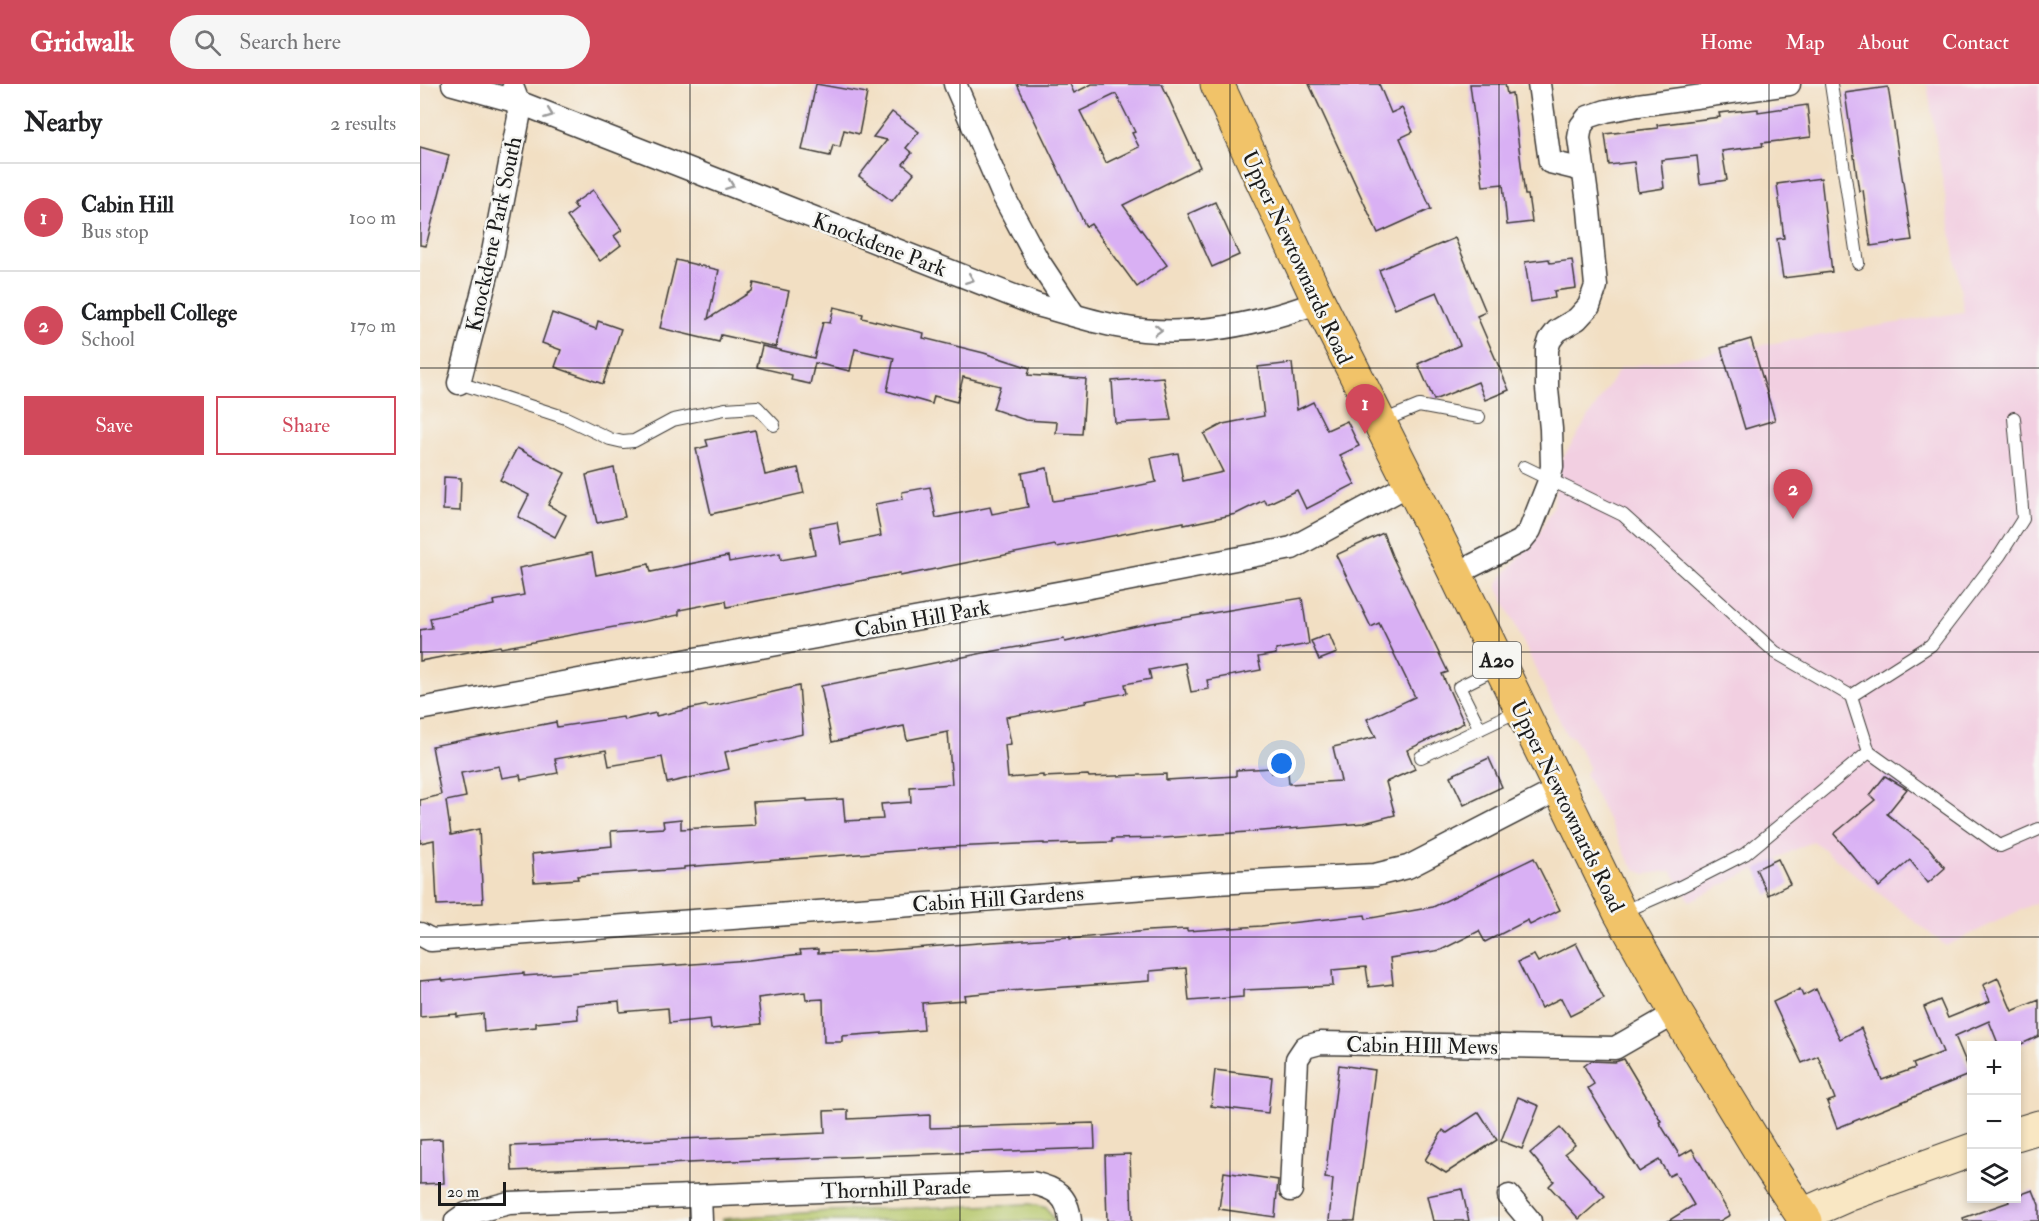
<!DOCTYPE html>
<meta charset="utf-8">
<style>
:root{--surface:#fff;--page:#f6f6f6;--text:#202124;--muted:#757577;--line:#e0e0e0;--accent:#d1495b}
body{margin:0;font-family:"IM FELL Double Pica",serif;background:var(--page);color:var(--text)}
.controls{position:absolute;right:18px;bottom:18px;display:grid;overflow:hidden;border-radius:0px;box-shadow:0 3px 9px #0003}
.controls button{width:54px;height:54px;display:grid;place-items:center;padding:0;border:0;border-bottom:2px solid var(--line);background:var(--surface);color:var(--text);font:30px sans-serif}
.scale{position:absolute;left:18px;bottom:15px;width:68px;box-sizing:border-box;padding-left:6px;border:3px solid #1c1c1c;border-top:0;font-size:16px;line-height:21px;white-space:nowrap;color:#1c1c1c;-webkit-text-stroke:4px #f6f6f2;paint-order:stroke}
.you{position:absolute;left:862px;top:680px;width:21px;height:21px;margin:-15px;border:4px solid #fff;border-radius:50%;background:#1a73e8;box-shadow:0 0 0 9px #1a73e833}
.badge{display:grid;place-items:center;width:39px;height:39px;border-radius:50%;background:var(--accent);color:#fff;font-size:20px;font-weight:700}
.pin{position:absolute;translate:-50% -50px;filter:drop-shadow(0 2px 3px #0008)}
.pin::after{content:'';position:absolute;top:32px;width:21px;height:18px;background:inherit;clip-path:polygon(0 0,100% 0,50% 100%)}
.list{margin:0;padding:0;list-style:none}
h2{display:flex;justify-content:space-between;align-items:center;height:78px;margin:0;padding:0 24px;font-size:26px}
h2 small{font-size:20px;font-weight:400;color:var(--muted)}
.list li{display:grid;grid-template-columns:39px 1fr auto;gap:18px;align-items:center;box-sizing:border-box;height:108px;padding:0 24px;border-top:2px solid var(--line)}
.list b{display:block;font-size:22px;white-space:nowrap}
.list p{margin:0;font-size:20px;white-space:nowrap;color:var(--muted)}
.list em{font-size:20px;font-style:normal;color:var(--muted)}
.actions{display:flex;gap:12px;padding:18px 24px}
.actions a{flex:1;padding:14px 0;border:2px solid var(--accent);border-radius:0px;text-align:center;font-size:21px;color:var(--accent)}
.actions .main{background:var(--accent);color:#fff}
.icon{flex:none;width:33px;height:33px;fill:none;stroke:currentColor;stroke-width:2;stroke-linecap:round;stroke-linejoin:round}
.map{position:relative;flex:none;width:1619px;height:1137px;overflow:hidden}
header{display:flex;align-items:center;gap:36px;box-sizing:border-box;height:84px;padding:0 30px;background:var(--accent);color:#fff}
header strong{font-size:28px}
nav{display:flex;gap:33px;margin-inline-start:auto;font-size:21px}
.search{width:420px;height:54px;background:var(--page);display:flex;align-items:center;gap:15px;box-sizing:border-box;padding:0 21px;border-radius:33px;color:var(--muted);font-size:22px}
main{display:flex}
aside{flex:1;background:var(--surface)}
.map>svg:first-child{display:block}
</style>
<header>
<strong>Gridwalk</strong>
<div class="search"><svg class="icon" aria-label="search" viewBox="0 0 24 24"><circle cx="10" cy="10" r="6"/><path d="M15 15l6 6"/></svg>Search here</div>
<nav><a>Home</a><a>Map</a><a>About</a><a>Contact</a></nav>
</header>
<main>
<aside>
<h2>Nearby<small>2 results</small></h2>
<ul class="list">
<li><span class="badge">1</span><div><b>Cabin Hill</b><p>Bus stop</p></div><em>100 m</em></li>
<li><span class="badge">2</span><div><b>Campbell College</b><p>School</p></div><em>170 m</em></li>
</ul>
<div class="actions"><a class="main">Save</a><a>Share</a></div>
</aside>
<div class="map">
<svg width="1619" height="1137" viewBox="0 0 1619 1137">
<rect width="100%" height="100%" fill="#f6f6f2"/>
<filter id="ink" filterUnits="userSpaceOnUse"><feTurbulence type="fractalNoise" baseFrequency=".0167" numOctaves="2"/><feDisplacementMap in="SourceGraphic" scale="12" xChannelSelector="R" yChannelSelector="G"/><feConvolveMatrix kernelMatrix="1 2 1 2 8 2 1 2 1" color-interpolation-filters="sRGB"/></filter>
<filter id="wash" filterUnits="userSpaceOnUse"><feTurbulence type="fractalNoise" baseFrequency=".008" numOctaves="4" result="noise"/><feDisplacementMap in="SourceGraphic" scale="24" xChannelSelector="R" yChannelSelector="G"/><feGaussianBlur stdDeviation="1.35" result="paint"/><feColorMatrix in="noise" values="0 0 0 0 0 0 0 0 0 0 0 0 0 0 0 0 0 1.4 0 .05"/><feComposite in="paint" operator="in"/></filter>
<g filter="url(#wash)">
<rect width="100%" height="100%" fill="#f2dfc3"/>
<path fill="#f2cfe1" d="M1507,0H1619V817L1526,862L1393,757L1270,817L1251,787L1226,790L1216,786L1210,779L1165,690L1169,683L1153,653L1147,652L1077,502L1082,493L1119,450L1134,420L1138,381L1200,284L1544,228Z"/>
<path fill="#b5c669" stroke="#687142" stroke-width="1.5" d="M610,1120L627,1124L635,1137H303V1135L409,1127Z"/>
<g id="blocks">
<g fill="#d9b0f4" fill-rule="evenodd">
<path d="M396,0L447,9L439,50L424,46L420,63L413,61L410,72L382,66Z"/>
<path d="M597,0H650L654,9L672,0H742L780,83L703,121L747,181L717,203L671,140L666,143ZM696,10L715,48L712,49L719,63L686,79L660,27Z"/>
<path d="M889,0H959L971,29L982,24L993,48L980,54L1011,125L958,149Z"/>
<path d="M1050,0H1085L1087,10L1092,9L1105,111H1108L1112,138L1087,141L1083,100L1063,102Z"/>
<path d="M1468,3L1492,156L1451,162L1443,106L1439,107L1425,9Z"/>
<path d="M1387,21L1391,53L1342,59L1343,62L1302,67L1307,96L1280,100L1277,72L1241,76L1244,104L1218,108L1214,78L1189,81L1185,50L1238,44L1237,41L1300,33L1299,29L1338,25V28Z"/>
<path d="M472,28L499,48L486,64L492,69L483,80L494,89L472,117L439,92L467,56L453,53Z"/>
<path d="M0,63L29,71L6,162L0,161Z"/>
<path d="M1401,94L1412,188L1363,194L1357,155L1364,154L1357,100Z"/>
<path d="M173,106L202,146L194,152L201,161L180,177L147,133L157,125L153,120Z"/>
<path d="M795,118L819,171L792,183L768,130Z"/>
<path d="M1035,154L1066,228L1057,232L1089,306L1065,316L1058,298L1014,316L998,280L1040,261L1017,208L975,225L959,186Z"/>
<path d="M1129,175L1130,179L1152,176L1156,204L1134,207L1135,214L1111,218L1105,178Z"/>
<path d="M256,176L299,186L288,235L332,207L334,199L369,207L356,263L301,251L299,258L240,244Z"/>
<path d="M414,223L443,230L442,234L504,249L503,254L564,269L610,284L608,291L666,295L662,350L636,349L637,338L605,336L573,325L580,302L543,293L537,318L514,312L512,320L467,307L474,274L435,265L430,287L395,279L390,300L371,296L372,291L337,283L342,262L394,274L403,238L410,239Z"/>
<path d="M132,229L176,245L178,237L201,245L183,300L135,283L141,266L122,259Z"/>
<path d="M1331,255L1355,336L1325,345L1301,264Z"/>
<path d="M872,279L877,326L893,318L907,346L927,337L939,362L920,371L935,400L886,425L877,406L847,420L844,416L816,430L764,441V438L636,463L635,461L480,492V489L307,523L306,517L259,526V531L81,564L80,562L0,577V546L12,544L10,534L74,521L73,517L104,511L99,484L172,469L176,491L229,480L231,488L308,472L309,478L360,469L361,476L395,470L390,443L417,438L421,460L461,452L455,420L483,415L482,408L510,403L516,434L570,423L572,430L608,423L602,389L627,384L633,417L674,411L736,398L731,374L758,369L763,397L803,388L784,350L803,340L844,332L838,283Z"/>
<path d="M743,293L751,336L695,339L692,297Z"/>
<path d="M335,346L345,391L378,384L384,409L291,430L276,365L288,362L286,356Z"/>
<path d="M97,364L145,389L128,421L146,431L135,453L98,433L109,411L80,396Z"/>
<path d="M194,384L205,433L177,439L166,391Z"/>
<path d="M24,393L41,394L40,427L23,426Z"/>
<path d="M963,449L972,472L1028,588L1022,590L1044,639L987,666L995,685L966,698L975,731L944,739L896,743L744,754L692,755V758L624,760V759L531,763L264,783V785L157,792L158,795L114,798L112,770L192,762L191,747L244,744L243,737L261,735V745L335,741L333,718L387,715V717L423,715L425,737L463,735L461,720L491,718L490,703L532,700L528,648L487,656L484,642L412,658L401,602L563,569L644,555L645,558L726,540L882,514L889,560L856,566V570L838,573L841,586L787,596L789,605L771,608L765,579L729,586L731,595L705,600L707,609L665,617L666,619L586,633L591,660L585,661L588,694L623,691V693L668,691L669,693L746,690V696L816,692V686L851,684V689L868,688L869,700L921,697L913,663L956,653L947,635L995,613L959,539L951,543L916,471Z"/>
<path d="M909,550L917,569L899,576L891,557Z"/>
<path d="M379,602L383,650L305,668L309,685L247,699L242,673L189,682L186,666L135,675L138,689L101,696L100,691L82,694L79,682L41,689L46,713L26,717L31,751L59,745L63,819L17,821L14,756L0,759V716L21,711L12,662L136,638L137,643L203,633L204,636L236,629V632L287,621L288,623Z"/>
<path d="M1069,674L1082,703L1044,721L1030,692Z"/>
<path d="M1465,692L1487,705L1467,730L1509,764L1525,784L1508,799L1490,776L1459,803L1414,750L1455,716L1450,711Z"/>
<path d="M1114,774L1140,826L1110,841L1108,836L1065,858L1059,847L1021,866L970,874L973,900L949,903L946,883L912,886L913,902L823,906V913L769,917L766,884L730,887V897L575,908L544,911L545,916L502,919L504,946L422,952V958H404L403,915L386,916L385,908L338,914L341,940L291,945L290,935L249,939L248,924L200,928L199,917L157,921L158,935L116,939V943L64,948L63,930L37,933V930L0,933V897L22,895L23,897L104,889V892L329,876L381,870L380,866L398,865V869L454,867L572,858L650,853V855L727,847L767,845V847L841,842L945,831L946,835L1013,823Z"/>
<path d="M1358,775L1370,800L1348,811L1336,785Z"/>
<path d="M1156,859L1184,915L1150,932L1141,914L1121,924L1098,878L1114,871L1118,878Z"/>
<path d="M1578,894L1592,927L1619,916V952L1597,962H1579L1569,937L1535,952L1551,990L1417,1044L1407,1018L1415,1015L1398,972L1382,979L1353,918L1380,905L1383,912L1396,905L1420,955L1441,944L1462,996L1495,984L1493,980L1523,968L1504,923L1520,916L1528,934L1570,917L1563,901Z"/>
<path d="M1204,975L1241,1037L1239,1038L1260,1072L1272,1065L1310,1131L1300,1137H1248L1274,1121L1255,1089L1249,1092L1239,1076L1219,1088L1168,1004L1174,1000L1164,982L1171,977L1195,978Z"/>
<path d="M919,981L955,986L935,1137H909L913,1095L905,1094Z"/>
<path d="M795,986L852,993L848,1029L791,1022Z"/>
<path d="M1098,1013L1119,1022L1102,1065L1081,1057Z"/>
<path d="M428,1026V1035L510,1031V1044L674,1039L675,1064L312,1077L92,1087L91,1062L405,1049L404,1027Z"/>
<path d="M1059,1028L1077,1056L1026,1089L1005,1076L1023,1046L1027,1049Z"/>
<path d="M1140,1044L1155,1061L1145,1069L1185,1112L1159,1135L1129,1102L1134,1097L1110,1069Z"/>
<path d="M22,1055L24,1099L0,1100V1056Z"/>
<path d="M710,1070L712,1137H687L685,1071Z"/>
<path d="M804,1088L858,1096L855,1133L799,1125Z"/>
<path d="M1042,1105L1049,1137H1013L1007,1112Z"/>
<path d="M1613,1106L1619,1121V1137H1544L1543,1134L1589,1118L1588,1115L1596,1114V1112Z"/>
</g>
</g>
</g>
<g filter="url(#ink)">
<use href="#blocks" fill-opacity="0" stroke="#3c3935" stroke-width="1.5"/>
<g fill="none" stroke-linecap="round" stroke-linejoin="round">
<defs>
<g id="lane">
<path d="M1411,0L1438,179"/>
<path d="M39,299L146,334L190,355L203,358L214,357L253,336L305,325L337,323L354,341"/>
<path d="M960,338L999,322L1059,333"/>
<path d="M1104,383L1203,431L1355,568L1431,612L1449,668"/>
<path d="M1431,612L1511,561L1580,471L1603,435L1594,334"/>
<path d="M1060,645L1039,603L1079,583"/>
<path d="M1001,673L1100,626"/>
<path d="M1203,828L1260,803L1325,770L1449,668L1580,762L1619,745"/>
</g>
<g id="street">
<path d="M33,0L98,18L617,221C643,228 670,237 696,242C765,256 834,242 899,218"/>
<path d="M535,0L584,113L617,175L654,231"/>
<path d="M1119,0L1130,78L1163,86"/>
<path d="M39,299L73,168L99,33L98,18L93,5"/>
<path d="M1036,490L1101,457L1110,446L1128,400L1132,383L1131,345L1127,305V265L1130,256L1137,247L1157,235L1169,222L1176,202L1169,126L1159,54L1161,42L1168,33L1186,27L1218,21L1369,0"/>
<path d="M0,625L665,504L872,464L990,400"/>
<path d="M0,850L11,856L795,799L955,791L988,783L1139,705"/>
<path d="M871,1106L877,975L885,963L900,959L1195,964L1256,929"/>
<path d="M280,1112L281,1137"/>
<path d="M1089,1112L1110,1137"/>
<path d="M36,1137L46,1130L89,1119L612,1099C635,1104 648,1111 650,1137"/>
</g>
<g id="secondary">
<path d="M1596,1050L1619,1043"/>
<path d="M1382,1131L1430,1110L1552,1066"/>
</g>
<path id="highway" d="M797,0L899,218L1023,464L1200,829L1256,929L1345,1075L1386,1137"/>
</defs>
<use href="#lane" stroke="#3c3935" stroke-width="14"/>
<use href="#street" stroke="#3c3935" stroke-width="25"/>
<use href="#secondary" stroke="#3c3935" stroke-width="35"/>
<use href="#highway" stroke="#3c3935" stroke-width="35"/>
<use href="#lane" stroke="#fff" stroke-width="12"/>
<use href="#street" stroke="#fff" stroke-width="22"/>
<use href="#secondary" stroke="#f9e7c3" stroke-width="33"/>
<use href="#highway" stroke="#f1c369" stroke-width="33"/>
</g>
<defs><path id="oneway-chevron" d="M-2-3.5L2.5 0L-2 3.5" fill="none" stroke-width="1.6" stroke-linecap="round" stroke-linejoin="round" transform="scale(1.5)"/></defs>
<g stroke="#999">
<use href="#oneway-chevron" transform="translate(129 30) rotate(21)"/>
<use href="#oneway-chevron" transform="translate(310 101) rotate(21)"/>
<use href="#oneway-chevron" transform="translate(550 195) rotate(21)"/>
<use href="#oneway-chevron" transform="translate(738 246) rotate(2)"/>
</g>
</g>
<path fill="none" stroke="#1c1c1c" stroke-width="1.5" stroke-opacity="0.55" d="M270,0V1137M540,0V1137M810,0V1137M1079,0V1137M1349,0V1137M0,284H1619M0,568H1619M0,853H1619"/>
<g text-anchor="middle" stroke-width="5" stroke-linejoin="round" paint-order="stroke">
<rect fill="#f6f6f2" stroke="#5d5d5c" stroke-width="1.5" x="1053" y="558" width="48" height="36" rx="4.5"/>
<g font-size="21" font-weight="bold" fill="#1c1c1c">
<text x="1077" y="583">A20</text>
</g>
<g font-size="22" fill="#1c1c1c" stroke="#f6f6f2">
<text transform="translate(73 150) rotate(-78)" y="8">Knockdene Park South</text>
<text transform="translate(460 160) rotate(21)" y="8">Knockdene Park</text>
<text transform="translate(878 173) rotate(65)" y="8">Upper Newtownards Road</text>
<text transform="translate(502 534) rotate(-10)" y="8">Cabin Hill Park</text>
<text transform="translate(1148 722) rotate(64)" y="8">Upper Newtownards Road</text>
<text transform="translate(578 814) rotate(-4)" y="8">Cabin Hill Gardens</text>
<text transform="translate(1002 961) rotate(1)" y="8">Cabin HIll Mews</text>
<text transform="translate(476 1104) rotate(-2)" y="8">Thornhill Parade</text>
</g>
</g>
</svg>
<div class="controls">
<button>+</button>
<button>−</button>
<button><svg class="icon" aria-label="layers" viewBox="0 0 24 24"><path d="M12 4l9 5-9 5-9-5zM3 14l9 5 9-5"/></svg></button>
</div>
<div class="scale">20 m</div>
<div class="you"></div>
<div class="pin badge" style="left:945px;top:350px">1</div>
<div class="pin badge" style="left:1373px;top:435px">2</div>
</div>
</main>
